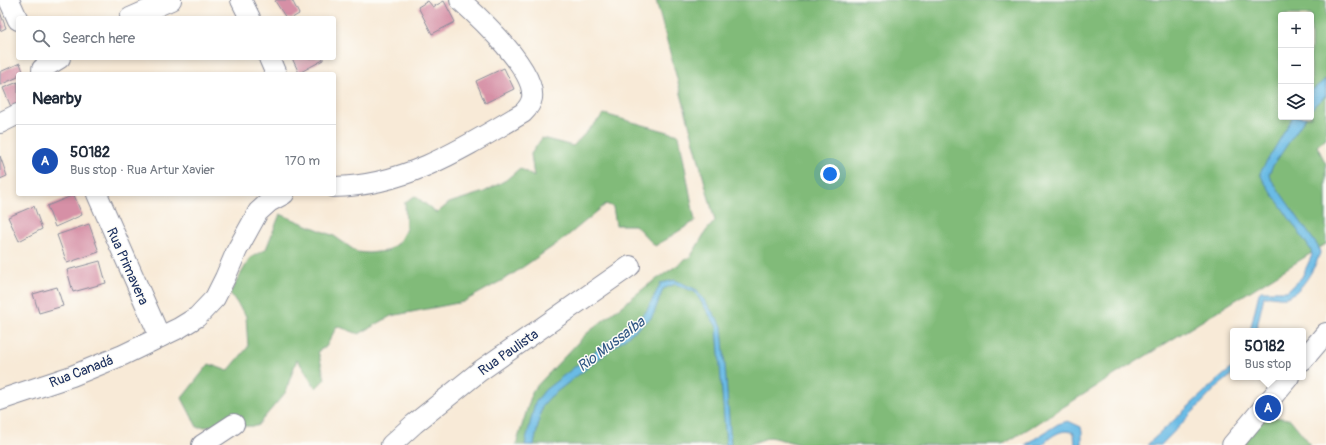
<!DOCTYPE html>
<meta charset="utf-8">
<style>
:root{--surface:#fff;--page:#f2f2f3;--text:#1f2937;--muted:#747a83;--line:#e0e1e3;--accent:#d93025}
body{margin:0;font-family:Pangolin,sans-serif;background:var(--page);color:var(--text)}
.controls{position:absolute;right:12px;top:12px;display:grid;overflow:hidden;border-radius:4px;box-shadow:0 2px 6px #0003}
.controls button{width:36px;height:36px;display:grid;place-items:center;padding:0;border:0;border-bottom:1px solid var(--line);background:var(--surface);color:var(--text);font:20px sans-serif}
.you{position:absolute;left:830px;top:174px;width:14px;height:14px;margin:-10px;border:3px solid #fff;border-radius:50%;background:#1a73e8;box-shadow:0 0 0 6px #1a73e833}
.badge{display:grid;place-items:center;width:26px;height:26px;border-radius:50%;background:var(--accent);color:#fff;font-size:13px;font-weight:700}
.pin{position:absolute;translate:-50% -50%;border:2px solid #fff;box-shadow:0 1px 4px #0006}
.popup{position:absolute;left:1230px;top:328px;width:76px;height:52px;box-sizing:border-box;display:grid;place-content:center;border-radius:4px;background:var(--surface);filter:drop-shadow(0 1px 3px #0005);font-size:13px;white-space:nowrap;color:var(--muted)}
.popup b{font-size:15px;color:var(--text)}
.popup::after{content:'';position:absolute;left:50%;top:100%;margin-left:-8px;border:8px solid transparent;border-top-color:var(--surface)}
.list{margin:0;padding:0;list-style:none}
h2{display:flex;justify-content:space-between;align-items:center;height:52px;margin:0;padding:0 16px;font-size:17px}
h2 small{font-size:13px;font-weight:400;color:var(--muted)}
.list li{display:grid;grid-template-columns:26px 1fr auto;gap:12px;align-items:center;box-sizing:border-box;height:72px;padding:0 16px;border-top:1px solid var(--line)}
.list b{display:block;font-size:15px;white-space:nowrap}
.list p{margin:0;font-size:13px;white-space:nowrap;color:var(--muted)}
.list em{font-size:13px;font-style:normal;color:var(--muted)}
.icon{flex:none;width:22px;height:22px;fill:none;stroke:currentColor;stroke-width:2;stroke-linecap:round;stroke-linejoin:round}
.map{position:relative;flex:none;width:1326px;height:445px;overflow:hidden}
.search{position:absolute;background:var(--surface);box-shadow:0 2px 6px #0003;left:16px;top:16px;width:320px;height:44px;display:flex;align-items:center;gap:10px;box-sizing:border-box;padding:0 14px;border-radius:4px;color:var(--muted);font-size:15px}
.panel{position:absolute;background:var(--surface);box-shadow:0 2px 6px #0003;left:16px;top:72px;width:320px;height:124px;border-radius:4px}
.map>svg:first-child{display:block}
</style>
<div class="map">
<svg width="1326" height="445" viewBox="0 0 1326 445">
<rect width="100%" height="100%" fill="#fdfcf7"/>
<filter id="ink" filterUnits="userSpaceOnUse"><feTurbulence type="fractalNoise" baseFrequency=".025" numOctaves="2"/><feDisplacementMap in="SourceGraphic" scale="8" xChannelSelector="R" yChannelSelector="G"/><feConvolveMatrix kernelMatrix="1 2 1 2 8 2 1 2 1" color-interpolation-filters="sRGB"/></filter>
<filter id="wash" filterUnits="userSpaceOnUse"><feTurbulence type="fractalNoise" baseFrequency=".012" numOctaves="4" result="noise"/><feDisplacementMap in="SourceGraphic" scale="16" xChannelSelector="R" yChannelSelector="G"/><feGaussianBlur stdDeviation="0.9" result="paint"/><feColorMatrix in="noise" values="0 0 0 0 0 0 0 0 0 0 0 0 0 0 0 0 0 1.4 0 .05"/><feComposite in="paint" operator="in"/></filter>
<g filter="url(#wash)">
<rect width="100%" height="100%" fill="#f8ead7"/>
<g fill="#81bb79" stroke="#4e756c" fill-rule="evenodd">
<path d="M656,0H1326V138L1317,146L1326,164V244L1002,445H803L770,437L747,445H516L533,390L586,334L648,285L691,256L706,231L715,221ZM1281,15H1311V117H1281Z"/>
<path d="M604,114L679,135L695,221L655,246L635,225H616L613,207L606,204L565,238L510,276L463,302L391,316L359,334L337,326L326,347L318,351L325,379L316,388L297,359L285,393L257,426L197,427L182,398L209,364L228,371L248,347L246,316L230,293L250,258L266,249L280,214L334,236L357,252L369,253L387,251L399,242L406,229L405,202L415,196L437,213L449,203L484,192L506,180L520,168L534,177L531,154L542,138L573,146Z"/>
<path d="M1264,416L1290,419L1311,445H1236Z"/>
</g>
<g fill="#6abbe5" stroke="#4275a2">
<path d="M1326,79V95L1315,105L1311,110V91Z"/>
<path d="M1293,117H1306L1272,167L1269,174L1270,178L1319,248L1320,253C1316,266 1301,294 1286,297C1279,298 1271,295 1264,296L1256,331H1250L1259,293L1261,291H1287L1302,277L1312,255L1311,250L1263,180L1260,173Z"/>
<path d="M675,280L697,290L722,326L731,445H726L717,327L695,292L675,284L663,289L654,313L651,318L550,397L542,406L534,445H525L535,403L545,390L646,312L661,283Z"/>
<path d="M1233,367V374L1217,387L1161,445H1147L1214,383Z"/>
<path d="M1068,421L1081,427L1082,432V445H1075L1074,433C1062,427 1050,437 1042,445H1025L1058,424Z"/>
</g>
<g id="blocks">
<g fill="#d690a6">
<path d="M277,0H292L299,14L292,18H286L275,1Z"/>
<path d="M428,1L433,7L444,1L455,22L432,34L418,7Z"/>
<path d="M0,12L6,28L0,31Z"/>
<path d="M292,58H323V60L299,73Z"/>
<path d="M20,63L24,74H18V77L0,85V72Z"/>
<path d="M504,68L514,89L485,103L476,81Z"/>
<path d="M18,82V104L11,107L3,88Z"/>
<path d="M0,156L7,176L0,179Z"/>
<path d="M74,195L82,215L55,227L47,206Z"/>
<path d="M34,206L42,229L19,241L8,217Z"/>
<path d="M89,224L99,252L67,263L57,235Z"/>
<path d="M100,261L106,283L73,292L67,270Z"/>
<path d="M57,287L63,306L39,313L33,294Z"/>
</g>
</g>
</g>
<g filter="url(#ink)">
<use href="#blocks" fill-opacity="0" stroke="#8a8c9a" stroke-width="1"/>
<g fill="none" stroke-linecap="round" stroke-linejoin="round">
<defs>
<g id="minor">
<path d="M9,0L18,20"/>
<path d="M241,0L250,18"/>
<path d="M130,18L171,0"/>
<path d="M269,58L276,74"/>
<path d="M42,69L60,58"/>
<path d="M0,123L18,114"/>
<path d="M334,187C405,186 464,148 523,113C527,109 531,104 532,98C536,70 480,18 460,0"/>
<path d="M97,194L160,337"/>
<path d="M1303,360L1326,333"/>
<path d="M0,400L72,376L123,355L179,328L197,317L215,298L225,278L237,250L258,212L269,202L284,194"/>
<path d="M202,445L234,424"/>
<path d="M391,445L414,424L480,371L630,266"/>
<path d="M1232,445L1289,377"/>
</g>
</defs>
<use href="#minor" stroke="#8a8c9a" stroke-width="22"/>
<use href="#minor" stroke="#fff" stroke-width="20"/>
</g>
</g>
<g text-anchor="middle" stroke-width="3" stroke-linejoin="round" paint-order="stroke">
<g font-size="14" fill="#1b2f5e" stroke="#fdfcf7">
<text transform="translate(128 266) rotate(66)" y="5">Rua Primavera</text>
<text transform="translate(508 352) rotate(-35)" y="5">Rua Paulista</text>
<text transform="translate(81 371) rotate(-21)" y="5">Rua Canadá</text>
</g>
<g font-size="15" font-style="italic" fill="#335986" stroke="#fdfcf7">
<text transform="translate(611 344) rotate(-37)" y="5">Rio Mussaíba</text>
</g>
</g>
</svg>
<div class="controls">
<button>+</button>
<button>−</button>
<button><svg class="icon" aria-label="layers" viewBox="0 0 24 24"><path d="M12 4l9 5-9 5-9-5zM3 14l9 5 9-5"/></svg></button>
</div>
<div class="you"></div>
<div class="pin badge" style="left:1268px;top:408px;background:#1a4fb4">A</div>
<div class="popup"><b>50182</b>Bus stop</div>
<div class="search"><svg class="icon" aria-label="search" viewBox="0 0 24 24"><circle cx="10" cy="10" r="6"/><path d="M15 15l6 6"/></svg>Search here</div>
<section class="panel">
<h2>Nearby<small></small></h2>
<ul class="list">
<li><span class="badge" style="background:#1a4fb4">A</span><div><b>50182</b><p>Bus stop · Rua Artur Xavier</p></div><em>170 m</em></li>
</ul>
</section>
</div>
